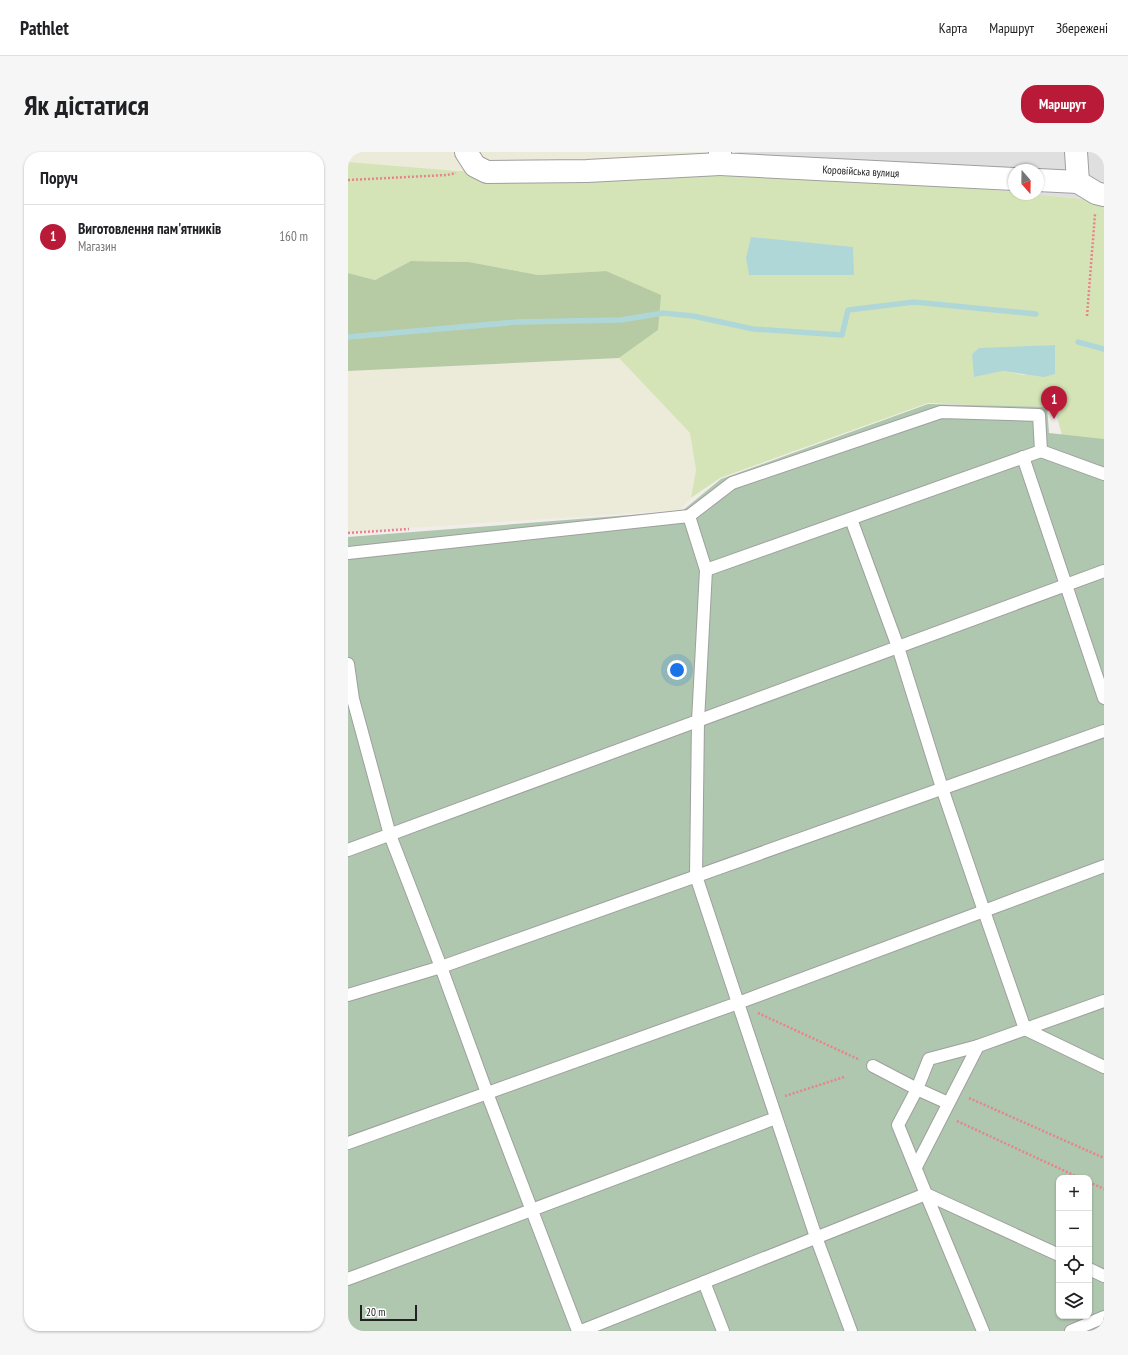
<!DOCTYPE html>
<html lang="uk">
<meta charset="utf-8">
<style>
:root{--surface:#fff;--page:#f6f6f6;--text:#202124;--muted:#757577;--line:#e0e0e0;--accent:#b91a38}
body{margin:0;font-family:"PT Sans Narrow",sans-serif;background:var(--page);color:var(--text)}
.controls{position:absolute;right:12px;bottom:12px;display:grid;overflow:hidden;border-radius:8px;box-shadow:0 1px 3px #0004}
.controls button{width:36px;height:36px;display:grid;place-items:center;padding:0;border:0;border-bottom:1px solid var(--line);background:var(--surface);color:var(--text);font:20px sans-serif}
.compass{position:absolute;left:660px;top:12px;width:36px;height:36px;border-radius:50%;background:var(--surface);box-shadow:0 1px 3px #0004;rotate:160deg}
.scale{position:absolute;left:12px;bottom:10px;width:57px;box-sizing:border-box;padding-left:4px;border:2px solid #222;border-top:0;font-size:11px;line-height:14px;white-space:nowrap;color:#222;-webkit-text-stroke:3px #fff;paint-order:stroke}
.you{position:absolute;left:329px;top:518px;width:14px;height:14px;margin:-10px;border:3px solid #fff;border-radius:50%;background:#1a73e8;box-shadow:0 0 0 6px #1a73e833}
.badge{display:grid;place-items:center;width:26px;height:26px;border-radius:50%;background:var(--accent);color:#fff;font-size:13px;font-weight:700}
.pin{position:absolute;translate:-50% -33px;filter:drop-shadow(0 1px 2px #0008)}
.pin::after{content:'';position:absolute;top:21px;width:14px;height:12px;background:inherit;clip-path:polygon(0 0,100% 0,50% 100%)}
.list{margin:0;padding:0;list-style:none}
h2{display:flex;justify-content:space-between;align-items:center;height:52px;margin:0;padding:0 16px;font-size:17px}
h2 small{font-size:13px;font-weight:400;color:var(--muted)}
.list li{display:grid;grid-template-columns:26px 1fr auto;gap:12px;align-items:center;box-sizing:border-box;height:64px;padding:0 16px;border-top:1px solid var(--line)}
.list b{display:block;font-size:15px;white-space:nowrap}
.list p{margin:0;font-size:13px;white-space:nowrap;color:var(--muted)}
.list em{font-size:13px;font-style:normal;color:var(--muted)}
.icon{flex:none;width:22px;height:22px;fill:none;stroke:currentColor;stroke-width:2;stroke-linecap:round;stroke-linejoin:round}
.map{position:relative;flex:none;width:756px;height:1179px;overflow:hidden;border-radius:16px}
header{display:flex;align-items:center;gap:24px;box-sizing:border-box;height:56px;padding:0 20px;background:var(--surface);border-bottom:1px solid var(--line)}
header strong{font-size:19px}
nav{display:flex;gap:22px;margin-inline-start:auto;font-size:14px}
.intro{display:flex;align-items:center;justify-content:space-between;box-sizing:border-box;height:96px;padding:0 24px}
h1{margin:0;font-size:28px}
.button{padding:10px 18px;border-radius:16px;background:var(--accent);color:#fff;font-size:14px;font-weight:700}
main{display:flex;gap:24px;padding:0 24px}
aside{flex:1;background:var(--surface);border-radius:16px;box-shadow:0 1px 3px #0004}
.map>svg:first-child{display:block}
</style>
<header>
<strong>Pathlet</strong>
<nav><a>Карта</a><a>Маршрут</a><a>Збережені</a></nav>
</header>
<div class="intro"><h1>Як дістатися</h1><a class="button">Маршрут</a></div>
<main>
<aside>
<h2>Поруч<small></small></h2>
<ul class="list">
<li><span class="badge">1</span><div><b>Виготовлення пам'ятників</b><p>Магазин</p></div><em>160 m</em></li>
</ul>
</aside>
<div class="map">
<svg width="756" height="1179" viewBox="0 0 756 1179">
<rect width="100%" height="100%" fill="#f1edea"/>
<path fill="#e0dfdf" d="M387,0H756V49L684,42H690V18H666V40L387,12Z"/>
<g fill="#ecead8">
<path d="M0,0H387V12L198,21L115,19L0,10Z"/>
<path d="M271,206L342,281L348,318L343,346L332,358L0,380V219Z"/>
</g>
<path fill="#d5e4b7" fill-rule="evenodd" d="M0,10L110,19L198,21L387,12L666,40V42H684L756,49V294L716,291L707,257L580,251L372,326L343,346L348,318L342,281L271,206L310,178L258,119L190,123L121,110L63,109L27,128L0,121ZM707,193L677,223L654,219L670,195Z"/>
<path fill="#b6caa4" d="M63,109L121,110L190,123L258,119L313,143L310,178L271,206L0,219V121L27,128Z"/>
<path fill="#afc7ae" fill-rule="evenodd" d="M580,252L699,255L701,281L756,287V1179H0V385L334,359L373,327ZM711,1026H741V1164H711Z"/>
<g fill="#b0d7d8">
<path d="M403,85L505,95L506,123H401L398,106Z"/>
<path d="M707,193V222L696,225L654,219L626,225L624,202L631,196Z"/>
</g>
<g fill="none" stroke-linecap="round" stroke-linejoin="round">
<g stroke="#b0d7d8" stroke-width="5.5">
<path d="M0,185L169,170L273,168L315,161L345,164L405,177L494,183L500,158L566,150L688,162"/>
<path d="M730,190L756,197"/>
</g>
<defs>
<g id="lane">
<path d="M675,305L756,546"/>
<path d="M503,367L550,495L594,636L636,759L756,714"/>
<path d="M0,401L341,364L384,331L593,260L691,263L693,299L756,322"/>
<path d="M358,418L693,299"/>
<path d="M0,512L5,547L42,683L93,815L139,941L230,1179"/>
<path d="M0,698L756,419"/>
<path d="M0,843L93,815L756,579"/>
<path d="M525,914L569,937L600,951"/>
<path d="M0,991L390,851L348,724L350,569L358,418L341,364"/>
<path d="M568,1015L630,894"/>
<path d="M711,1103L578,1042L550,973L569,937L581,907L630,894L756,849"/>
<path d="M741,1117L756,1124"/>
<path d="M0,1127L428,966"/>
<path d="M356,1130L375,1179"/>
<path d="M233,1179L578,1042L635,1179"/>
<path d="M503,1179L468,1085L390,851L636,759L677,877L756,915"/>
<path d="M723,1179L756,1165"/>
</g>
<g id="street">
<path d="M118,0L127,14L139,20L239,19L372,12"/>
<path id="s1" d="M372,0V12L666,27"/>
<path d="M728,0L730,30L748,41L756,43"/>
<path d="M690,28L730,30"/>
</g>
</defs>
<use href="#lane" stroke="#9f9f9f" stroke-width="14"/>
<use href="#street" stroke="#9f9f9f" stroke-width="24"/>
<g stroke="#e9828b" stroke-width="2.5" stroke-dasharray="2 2" stroke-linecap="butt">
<path d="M0,28L99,23L108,21"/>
<path d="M739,164L747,62"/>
<path d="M0,381L61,377"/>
<path d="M410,861L512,908"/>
<path d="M437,944L496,925"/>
<path d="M621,946L756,1006"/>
<path d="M609,969L732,1026"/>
<path d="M741,1030L756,1037"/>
</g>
<use href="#lane" stroke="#fff" stroke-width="12"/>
<use href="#street" stroke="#fff" stroke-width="22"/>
</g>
<g text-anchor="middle" stroke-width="3.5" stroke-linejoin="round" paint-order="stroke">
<g font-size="11" fill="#222" stroke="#fff">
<text dy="4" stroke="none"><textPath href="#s1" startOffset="153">Коровійська вулиця</textPath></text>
</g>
</g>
</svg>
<div class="controls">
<button>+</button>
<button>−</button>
<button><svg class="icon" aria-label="locate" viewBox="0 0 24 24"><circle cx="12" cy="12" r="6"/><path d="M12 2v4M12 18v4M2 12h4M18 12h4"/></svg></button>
<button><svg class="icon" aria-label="layers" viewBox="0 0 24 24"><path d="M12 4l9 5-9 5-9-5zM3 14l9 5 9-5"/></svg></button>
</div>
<svg class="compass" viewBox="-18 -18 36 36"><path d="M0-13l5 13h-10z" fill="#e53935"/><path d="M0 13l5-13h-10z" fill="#757577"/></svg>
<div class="scale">20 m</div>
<div class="you"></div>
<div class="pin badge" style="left:706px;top:267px">1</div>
</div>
</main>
